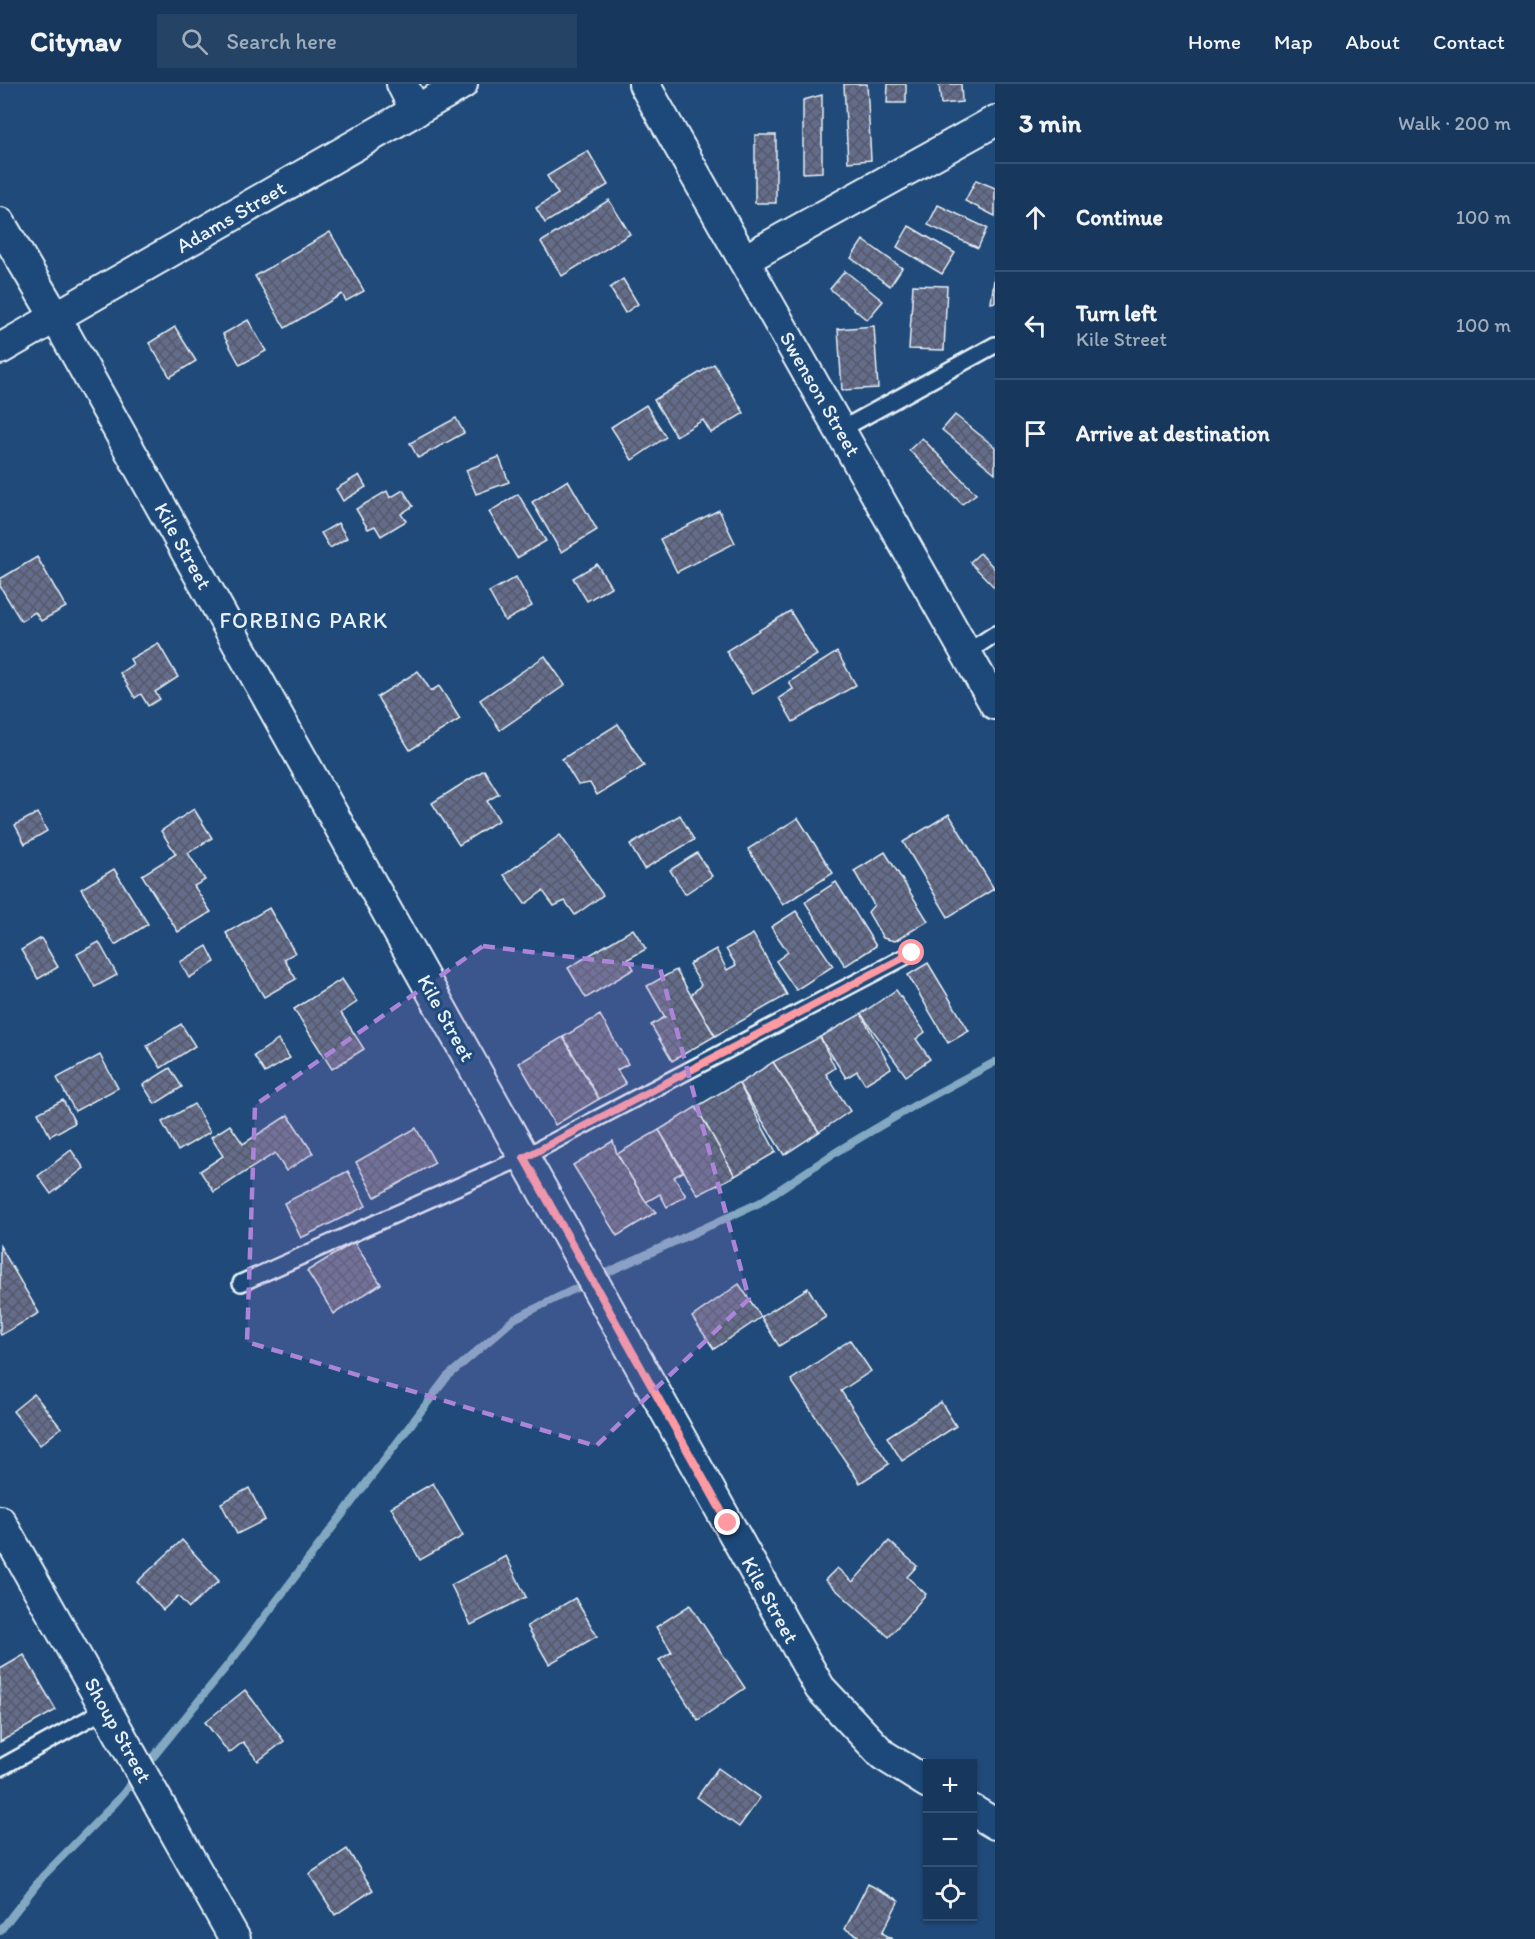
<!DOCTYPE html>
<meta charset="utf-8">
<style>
:root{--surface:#17385c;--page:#244365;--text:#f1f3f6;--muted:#9eacbb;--line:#365272}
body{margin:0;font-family:Itim,sans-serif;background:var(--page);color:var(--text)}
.controls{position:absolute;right:18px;bottom:18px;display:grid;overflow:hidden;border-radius:0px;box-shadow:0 2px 4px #0004}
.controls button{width:54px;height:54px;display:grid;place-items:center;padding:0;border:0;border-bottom:2px solid var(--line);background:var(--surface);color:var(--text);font:30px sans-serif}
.stop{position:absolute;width:18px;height:18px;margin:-14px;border:4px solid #ff9aa2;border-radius:50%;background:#fff}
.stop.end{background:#ff9aa2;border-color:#fff;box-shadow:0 2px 6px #0008}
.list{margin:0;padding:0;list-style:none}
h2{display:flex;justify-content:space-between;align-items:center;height:78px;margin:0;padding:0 24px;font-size:26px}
h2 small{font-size:20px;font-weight:400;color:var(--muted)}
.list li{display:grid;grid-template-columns:39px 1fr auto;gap:18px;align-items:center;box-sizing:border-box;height:108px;padding:0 24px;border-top:2px solid var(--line)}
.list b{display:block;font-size:22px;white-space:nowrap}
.list p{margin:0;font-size:20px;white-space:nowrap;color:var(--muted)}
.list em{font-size:20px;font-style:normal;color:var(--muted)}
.icon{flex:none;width:33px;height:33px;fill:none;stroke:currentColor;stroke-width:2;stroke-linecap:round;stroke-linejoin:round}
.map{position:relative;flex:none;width:995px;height:1855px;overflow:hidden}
header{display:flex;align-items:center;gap:36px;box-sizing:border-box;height:84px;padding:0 30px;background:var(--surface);border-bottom:2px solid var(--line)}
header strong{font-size:28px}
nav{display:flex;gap:33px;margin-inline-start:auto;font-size:21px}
.search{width:420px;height:54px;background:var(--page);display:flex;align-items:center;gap:15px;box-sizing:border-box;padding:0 21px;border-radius:0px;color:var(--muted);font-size:22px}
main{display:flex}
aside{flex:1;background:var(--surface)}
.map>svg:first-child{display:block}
</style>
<header>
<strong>Citynav</strong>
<div class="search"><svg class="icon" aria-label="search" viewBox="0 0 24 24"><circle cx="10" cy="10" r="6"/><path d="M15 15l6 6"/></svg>Search here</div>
<nav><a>Home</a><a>Map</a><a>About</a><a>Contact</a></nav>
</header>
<main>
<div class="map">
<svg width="995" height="1855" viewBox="0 0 995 1855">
<defs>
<pattern id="building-cross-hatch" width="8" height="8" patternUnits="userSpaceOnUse" patternTransform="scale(1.5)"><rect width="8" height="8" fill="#646c8a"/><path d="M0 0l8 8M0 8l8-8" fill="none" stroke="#545867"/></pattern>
</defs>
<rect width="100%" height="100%" fill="#1f4a7a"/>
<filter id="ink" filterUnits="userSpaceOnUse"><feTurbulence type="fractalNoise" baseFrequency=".0167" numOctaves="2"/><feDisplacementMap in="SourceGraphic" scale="12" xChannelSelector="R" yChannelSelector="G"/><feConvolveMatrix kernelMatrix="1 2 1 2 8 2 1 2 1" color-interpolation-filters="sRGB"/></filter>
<g filter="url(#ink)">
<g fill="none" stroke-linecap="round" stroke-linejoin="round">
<g stroke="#83a8c1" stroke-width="8">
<path d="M145,1683L231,1577L447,1293L514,1235L619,1183L759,1119L836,1068L917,1020L995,978"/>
<path d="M0,1847L43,1792L116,1718L137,1693"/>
</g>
</g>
<g fill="url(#building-cross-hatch)" stroke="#e8f1f8" stroke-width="1.5">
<path d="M844,0H867L871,76L848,78Z"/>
<path d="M888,0H906V19H887Z"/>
<path d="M939,0H961L962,18L941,20Z"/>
<path d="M822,11V88L803,89V16Z"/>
<rect x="755" y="51" width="21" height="68"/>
<path d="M588,67L608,101L545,139L536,124L558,110L547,92Z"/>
<path d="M976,96L995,104V132L965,117Z"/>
<path d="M609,116L630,150L562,192L541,158Z"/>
<path d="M938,121L987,144L978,164L928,141Z"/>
<path d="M909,142L955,169L942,190L897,163Z"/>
<path d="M330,148L364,207L346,217L342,210L285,244L255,192Z"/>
<path d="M863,156L902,184L890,202L851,174Z"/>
<path d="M845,187L883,217L867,236L830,205Z"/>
<path d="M995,188V218L991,219Z"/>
<path d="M623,195L638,220L625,229L610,204Z"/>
<path d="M913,201L947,202L944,266L909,265Z"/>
<path d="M248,236L266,267L240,281L223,250Z"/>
<path d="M874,242L878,304L842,306L838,245Z"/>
<path d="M175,243L196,277L170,293L149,259Z"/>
<path d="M714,280L744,329L711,349L703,336L676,352L654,316Z"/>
<path d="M646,321L666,353L632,376L611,343Z"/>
<path d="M955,331L995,363V389L942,346Z"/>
<path d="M456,334L464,349L418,374L410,359Z"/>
<path d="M922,354L976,410L962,420L909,366Z"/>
<path d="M499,373L509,398L476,410L466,386Z"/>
<path d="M359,391L366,403L343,417L336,405Z"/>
<path d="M568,396L597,446L561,468L532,418Z"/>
<path d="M403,406L413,422L401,430L406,437L381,452L375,442L368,445L356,425L387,407L390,414Z"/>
<path d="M518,410L546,457L517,474L489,428Z"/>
<path d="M719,426L735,459L677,488L660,455Z"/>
<path d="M338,439L347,454L330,464L321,449Z"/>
<path d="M980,469L995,485V504L970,478Z"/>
<path d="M37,473L66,523L41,537L35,528L21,537L0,502V495Z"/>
<path d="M597,480L611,503L587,517L573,494Z"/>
<path d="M516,493L532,522L505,537L489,508Z"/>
<path d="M790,527L817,571L753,610L726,567Z"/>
<path d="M158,559L178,593L155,608L160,615L148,622L141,610L135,614L120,589L133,580L130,575Z"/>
<path d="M837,568L856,601L793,638L779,614L793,605L789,598Z"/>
<path d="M545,572L565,601L500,646L480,616Z"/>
<path d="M418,587L431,607L439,602L460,635L410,666L377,613Z"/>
<path d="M618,640L644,682L597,711L590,699L578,701L562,675Z"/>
<path d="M484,686L499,710L487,717L499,736L459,761L432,719Z"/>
<path d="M194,725L212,754L188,769L205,796L194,802L211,828L178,848L142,791L176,770L161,747Z"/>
<path d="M37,729L47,747L25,760L15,741Z"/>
<path d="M949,730L994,805L948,833L903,758Z"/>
<path d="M680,731L694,756L644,785L630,761Z"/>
<path d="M798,734L833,789L783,821L748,765Z"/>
<path d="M560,751L603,811L575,831L565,817L554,822L543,807L525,820L504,791Z"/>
<path d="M885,768L928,837L895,857L883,854L868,828L874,821L854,787Z"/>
<path d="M697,769L712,792L685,810L670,786Z"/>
<path d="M114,785L148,840L115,861L81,805Z"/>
<path d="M836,798L876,862L845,882L805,818Z"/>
<path d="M269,824L295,869L284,875L296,895L264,913L226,849Z"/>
<path d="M796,827L833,882L796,906L776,877L788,868L771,843Z"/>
<path d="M633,845L646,865L628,875L634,885L586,914L568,884Z"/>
<path d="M753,850L787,911L715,952L691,911L701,901L689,880L716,865L727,886L736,881L726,865Z"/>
<path d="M41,854L58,883L38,895L21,866Z"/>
<path d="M99,858L117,891L95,903L77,870Z"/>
<path d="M207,862L215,878L189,894L180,878Z"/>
<path d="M928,879L969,947L948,959L908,891Z"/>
<path d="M676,886L715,952L672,977L651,941L665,933L647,902Z"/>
<path d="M342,895L357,918L341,929L364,965L332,985L294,925Z"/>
<path d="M896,906L925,948L916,955L930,975L906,992L861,930Z"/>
<path d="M861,930L891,984L865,1000L857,987L846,994L820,953Z"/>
<path d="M600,931L628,980L617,986L626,1000L599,1015L563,953Z"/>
<path d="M181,940L195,962L161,984L147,962Z"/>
<path d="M563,953L599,1015L555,1041L519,979Z"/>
<path d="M820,953L835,984L826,990L850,1027L819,1048L773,978Z"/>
<path d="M278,956L290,974L265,989L254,972Z"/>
<path d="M100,971L118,1004L75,1027L57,994Z"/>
<path d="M773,978L819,1048L784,1071L739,1000Z"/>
<path d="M170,984L182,1003L155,1020L143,1001Z"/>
<path d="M737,999L739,1000L776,1068L735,1092L696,1023Z"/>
<path d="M63,1016L75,1039L50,1052L38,1029Z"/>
<path d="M194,1020L210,1048L178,1067L162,1038Z"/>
<path d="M696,1023L735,1092L698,1111L659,1046Z"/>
<path d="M288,1031L313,1069L286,1087L275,1069L214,1108L200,1087L223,1072L211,1053L230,1041L243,1060Z"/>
<path d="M416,1044L435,1079L375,1113L356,1078Z"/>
<path d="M659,1046L683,1088L674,1093L686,1112L667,1123L660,1110L646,1118L617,1070Z"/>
<path d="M613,1057L617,1070L646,1118L656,1128L617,1152L573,1081Z"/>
<path d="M71,1066L84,1084L51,1110L38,1092Z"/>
<path d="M348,1087L366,1122L301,1154L284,1119Z"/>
<path d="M354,1158L381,1200L334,1230L307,1187Z"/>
<path d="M0,1162L39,1229L1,1251L0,1249Z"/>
<path d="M739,1200L761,1233L714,1265L692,1233Z"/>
<path d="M808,1204L826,1233L779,1262L761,1233Z"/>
<path d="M850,1256L871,1287L841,1307L889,1380L860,1399L791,1296Z"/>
<path d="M34,1310L61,1344L40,1361L13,1327Z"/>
<path d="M941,1318L956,1342L902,1377L887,1353Z"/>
<path d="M433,1399L463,1452L420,1476L391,1423Z"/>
<path d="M249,1404L265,1436L237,1450L221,1419Z"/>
<path d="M182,1456L219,1497L189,1524L178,1512L163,1526L137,1498Z"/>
<path d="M889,1457L917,1482L907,1493L926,1510L889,1553L825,1496L837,1484L853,1498Z"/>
<path d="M506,1472L526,1513L471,1541L451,1501Z"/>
<path d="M575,1514L597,1552L549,1580L527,1542Z"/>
<path d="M690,1521L745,1604L698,1636L659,1576L672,1568L656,1543Z"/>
<path d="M24,1571L56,1626L0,1658V1585Z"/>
<path d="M245,1606L284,1657L258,1677L243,1658L229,1669L205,1638Z"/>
<path d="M718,1684L760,1714L739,1743L697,1713Z"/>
<path d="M347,1765L373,1806L335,1831L309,1790Z"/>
<path d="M868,1800L899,1816L882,1849L893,1855H858L859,1852L845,1845Z"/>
</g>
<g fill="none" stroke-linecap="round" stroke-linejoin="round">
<defs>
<g id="service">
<path d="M840,346L995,261"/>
<path d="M966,569L995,550"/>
<path d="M241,1199L524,1073L912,869"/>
<path d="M0,1684L106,1625"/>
</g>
<g id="minor">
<path d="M402,0L416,27"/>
<path d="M644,0L995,620"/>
<path d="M0,139L56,234L820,1604L883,1671L928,1699"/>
<path d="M744,176L995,37"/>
<path d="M0,265L462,0"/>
<path d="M0,1437L235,1855"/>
<path d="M972,1726L995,1740"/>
</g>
</defs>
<use href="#service" stroke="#e8f1f8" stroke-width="20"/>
<use href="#minor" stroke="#e8f1f8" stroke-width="34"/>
<use href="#service" stroke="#1f4a7a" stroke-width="15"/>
<use href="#minor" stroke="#1f4a7a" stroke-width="30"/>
</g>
</g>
<g fill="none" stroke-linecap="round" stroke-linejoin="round" filter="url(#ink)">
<path stroke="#ff9aa2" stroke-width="8" d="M728,1439L524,1074L912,869"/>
</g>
<path fill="#ac85d9" fill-opacity="0.2" stroke="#ac85d9" stroke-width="4.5" stroke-dasharray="12 8" stroke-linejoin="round" d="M483,862L660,884L749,1215L596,1362L247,1258L255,1021Z"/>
<g text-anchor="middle" stroke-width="6" stroke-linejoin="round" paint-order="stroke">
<g font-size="21" fill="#e8f1f8" stroke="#1f4a7a">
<text transform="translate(231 133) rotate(-30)" y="7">Adams Street</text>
<text transform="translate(820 310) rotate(60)" y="7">Swenson Street</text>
<text transform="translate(183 462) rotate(61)" y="7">Kile Street</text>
<text transform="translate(446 934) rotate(61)" y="7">Kile Street</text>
<text transform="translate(770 1516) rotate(61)" y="7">Kile Street</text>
<text transform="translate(118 1646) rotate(61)" y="7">Shoup Street</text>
</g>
<g font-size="22" letter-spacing="1.5" fill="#e8f1f8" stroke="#1f4a7a">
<text x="304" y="544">FORBING PARK</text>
</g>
</g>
</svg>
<div class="controls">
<button>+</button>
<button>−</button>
<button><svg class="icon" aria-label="locate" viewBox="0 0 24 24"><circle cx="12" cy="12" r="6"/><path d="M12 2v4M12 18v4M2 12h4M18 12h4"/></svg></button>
</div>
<div class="stop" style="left:912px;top:869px"></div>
<div class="stop end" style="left:728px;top:1439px"></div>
</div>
<aside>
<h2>3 min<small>Walk · 200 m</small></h2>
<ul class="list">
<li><svg class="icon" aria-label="ahead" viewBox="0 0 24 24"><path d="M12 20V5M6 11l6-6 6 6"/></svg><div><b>Continue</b></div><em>100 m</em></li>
<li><svg class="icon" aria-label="left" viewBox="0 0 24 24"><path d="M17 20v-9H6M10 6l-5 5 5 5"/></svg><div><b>Turn left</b><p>Kile Street</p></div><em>100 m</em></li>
<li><svg class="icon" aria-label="arrive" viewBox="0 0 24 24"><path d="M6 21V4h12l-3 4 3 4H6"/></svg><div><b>Arrive at destination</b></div></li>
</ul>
</aside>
</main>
